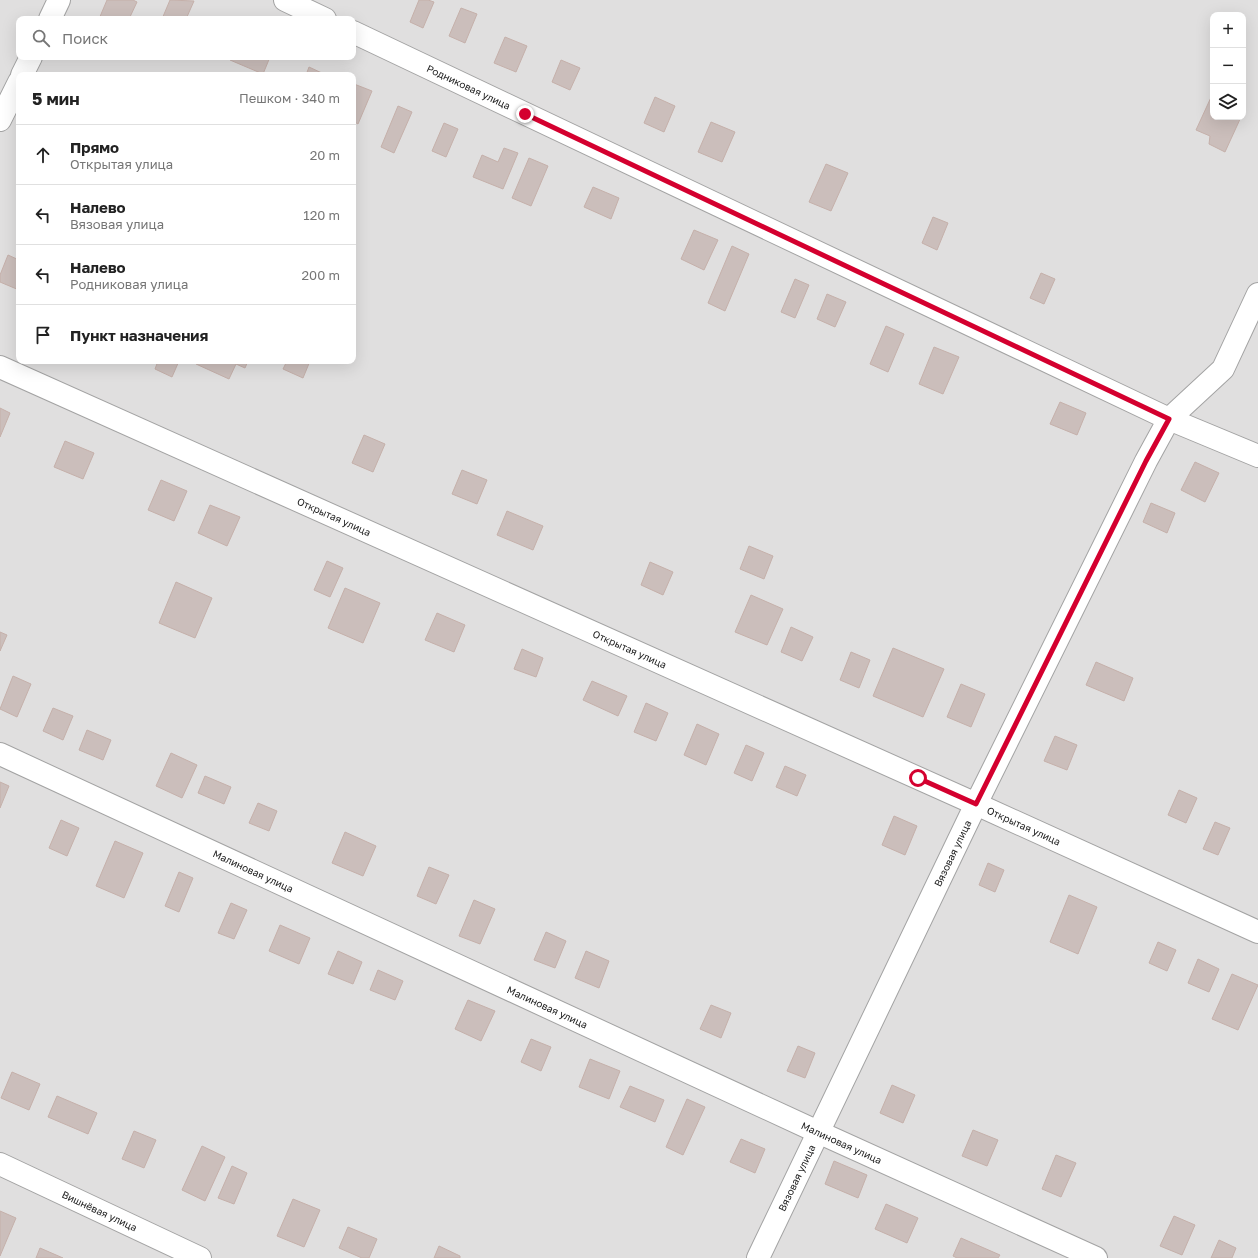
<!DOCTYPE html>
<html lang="ru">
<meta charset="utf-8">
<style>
:root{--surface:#fff;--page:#f2f2f2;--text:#222;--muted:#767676;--line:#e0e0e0}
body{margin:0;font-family:"Golos Text",sans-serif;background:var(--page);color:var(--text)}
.controls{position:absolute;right:12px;top:12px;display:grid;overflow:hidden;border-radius:8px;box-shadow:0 4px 16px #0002}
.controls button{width:36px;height:36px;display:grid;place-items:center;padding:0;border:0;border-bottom:1px solid var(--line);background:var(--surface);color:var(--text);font:20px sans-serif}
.stop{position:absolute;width:12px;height:12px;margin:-9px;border:3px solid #d4002f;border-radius:50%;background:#fff}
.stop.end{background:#d4002f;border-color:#fff;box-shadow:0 1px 4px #0008}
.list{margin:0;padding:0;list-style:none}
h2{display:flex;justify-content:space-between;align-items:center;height:52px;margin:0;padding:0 16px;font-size:17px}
h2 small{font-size:13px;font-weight:400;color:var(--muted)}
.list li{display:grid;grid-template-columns:26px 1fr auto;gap:12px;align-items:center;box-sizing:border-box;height:60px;padding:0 16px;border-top:1px solid var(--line)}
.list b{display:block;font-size:15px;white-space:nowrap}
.list p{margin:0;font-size:13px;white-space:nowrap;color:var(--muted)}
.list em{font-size:13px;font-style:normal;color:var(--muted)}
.icon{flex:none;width:22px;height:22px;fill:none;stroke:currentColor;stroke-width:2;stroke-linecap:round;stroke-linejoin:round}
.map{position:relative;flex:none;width:1258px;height:1258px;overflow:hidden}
.search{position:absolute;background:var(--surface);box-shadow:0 4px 16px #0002;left:16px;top:16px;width:340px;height:44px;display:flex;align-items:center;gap:10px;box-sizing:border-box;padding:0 14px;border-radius:8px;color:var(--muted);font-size:15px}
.panel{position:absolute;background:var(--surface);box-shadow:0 4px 16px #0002;left:16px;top:72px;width:340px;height:292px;border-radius:8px}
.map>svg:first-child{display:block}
</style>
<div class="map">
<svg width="1258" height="1258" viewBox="0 0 1258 1258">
<rect width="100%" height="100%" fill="#f2ede8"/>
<path fill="#e0dfdf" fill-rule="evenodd" d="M0,0H1258V1258H0ZM1213,15H1243V117H1213ZM19,19H353V57H19ZM19,75H353V361H19Z"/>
<g fill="#cbbebb" stroke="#c5b0aa">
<path d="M107,0H133L137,2L129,19H99Z"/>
<path d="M170,0L194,1L186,19H162Z"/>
<path d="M419,0H428L434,2L423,28L410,22Z"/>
<path d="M461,8L477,14L465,43L449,36Z"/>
<path d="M505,37L527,46L516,72L494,63Z"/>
<path d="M231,57H270L263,74L230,60Z"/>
<path d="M561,60L580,68L570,90L552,82Z"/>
<path d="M309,67L324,74V75H306Z"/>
<path d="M354,84L372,91L358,124L353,121V87Z"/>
<path d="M1213,93V117H1241L1225,152L1209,144L1210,136L1196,130Z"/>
<path d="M655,97L675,106L664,132L644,123Z"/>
<path d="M398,106L412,112L394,153L381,147Z"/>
<path d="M711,122L735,132L722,162L698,152Z"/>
<path d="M444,123L458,129L446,157L432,151Z"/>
<path d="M504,148L518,153L503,189L473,177L482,155L498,162Z"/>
<path d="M529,158L548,166L531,206L512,198Z"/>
<path d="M826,164L848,173L831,211L809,202Z"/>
<path d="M593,187L619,198L611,219L584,207Z"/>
<path d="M933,217L948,223L937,250L922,243Z"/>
<path d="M694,230L718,240L704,270L681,259Z"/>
<path d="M732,246L749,254L725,311L708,303Z"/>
<path d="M8,255L19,260V290L0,282V275Z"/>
<path d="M1041,273L1055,279L1044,304L1030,298Z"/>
<path d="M795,279L809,285L795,318L781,312Z"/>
<path d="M827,294L846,302L835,327L817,319Z"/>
<path d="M886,326L904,334L888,372L870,364Z"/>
<path d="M934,347L959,357L943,394L919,384Z"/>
<path d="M158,361H179L172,377L155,369Z"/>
<path d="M198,361H248L245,368L236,364L229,379L196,364Z"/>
<path d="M287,361H310L303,378L283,369Z"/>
<path d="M1060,402L1086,413L1077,435L1050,424Z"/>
<path d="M0,408L10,413L0,437Z"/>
<path d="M364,435L385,444L373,472L352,463Z"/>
<path d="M65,441L94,453L83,479L54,467Z"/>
<path d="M1195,462L1219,473L1205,502L1181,490Z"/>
<path d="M462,470L487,480L477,504L452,494Z"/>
<path d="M161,480L187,491L174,521L148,510Z"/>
<path d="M1151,503L1175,513L1167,533L1143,522Z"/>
<path d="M210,505L240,517L227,546L198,533Z"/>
<path d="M507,511L543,526L533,550L497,535Z"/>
<path d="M749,546L773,556L764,579L740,569Z"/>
<path d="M327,561L343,568L330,597L314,590Z"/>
<path d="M650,562L673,572L663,595L641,585Z"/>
<path d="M176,582L212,598L195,638L159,623Z"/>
<path d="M345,588L380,603L363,643L328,628Z"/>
<path d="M751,595L783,609L767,645L735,632Z"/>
<path d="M437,613L465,625L454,652L425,640Z"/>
<path d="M791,627L813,637L802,661L781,652Z"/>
<path d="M0,632L7,635L0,651Z"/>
<path d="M893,648L944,669L923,717L873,696Z"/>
<path d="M522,649L543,658L536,677L514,669Z"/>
<path d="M851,652L870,660L859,688L840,680Z"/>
<path d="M1096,662L1133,678L1124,701L1086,685Z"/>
<path d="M13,676L31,684L17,717L0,709Z"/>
<path d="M592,681L627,696L618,716L583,700Z"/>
<path d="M961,684L985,694L971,727L947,717Z"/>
<path d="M646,703L668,713L656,741L634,732Z"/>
<path d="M53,708L73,716L63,740L43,731Z"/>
<path d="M697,724L719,734L706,765L684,755Z"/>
<path d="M87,730L111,740L103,760L79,750Z"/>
<path d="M1055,736L1077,745L1067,770L1044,761Z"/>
<path d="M746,745L764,753L752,781L734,773Z"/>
<path d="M171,753L197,765L182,798L156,786Z"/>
<path d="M785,766L806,775L797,796L776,787Z"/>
<path d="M205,776L231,787L224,804L198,793Z"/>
<path d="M0,782L9,786L0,808Z"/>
<path d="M1179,790L1197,798L1186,823L1168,815Z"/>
<path d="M258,803L277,811L269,831L249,823Z"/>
<path d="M894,816L917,826L905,855L882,845Z"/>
<path d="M61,820L79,828L67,856L49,848Z"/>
<path d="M1215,822L1230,828L1218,855L1203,849Z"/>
<path d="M345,832L376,846L363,876L332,863Z"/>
<path d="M115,841L143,853L124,898L96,886Z"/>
<path d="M988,863L1004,870L995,892L979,885Z"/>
<path d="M429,867L449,875L436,904L417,896Z"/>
<path d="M179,872L193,878L179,912L165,906Z"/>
<path d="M1069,895L1097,907L1078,954L1050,942Z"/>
<path d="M474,900L495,909L480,944L459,936Z"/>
<path d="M231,903L247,910L234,939L218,933Z"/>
<path d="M280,925L310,938L299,964L269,951Z"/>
<path d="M546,932L566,941L555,968L534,960Z"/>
<path d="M1158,942L1176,950L1167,971L1149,963Z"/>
<path d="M338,951L362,962L353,984L328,974Z"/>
<path d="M586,951L609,961L599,988L575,978Z"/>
<path d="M1198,959L1219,969L1209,992L1188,983Z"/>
<path d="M378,970L403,981L395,1000L370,990Z"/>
<path d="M1232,974L1258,985L1238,1030L1212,1019Z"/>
<path d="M468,1000L495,1011L481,1041L455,1029Z"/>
<path d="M711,1005L731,1013L721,1038L700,1029Z"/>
<path d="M531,1039L551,1047L541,1071L521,1062Z"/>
<path d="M798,1046L815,1053L805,1078L787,1071Z"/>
<path d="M590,1059L620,1071L609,1099L579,1087Z"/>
<path d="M12,1072L40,1084L29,1110L1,1098Z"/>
<path d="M892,1085L915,1095L903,1123L880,1113Z"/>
<path d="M630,1086L664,1100L655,1122L620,1107Z"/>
<path d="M57,1096L97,1113L88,1134L48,1117Z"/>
<path d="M687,1099L705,1107L683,1155L666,1147Z"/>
<path d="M973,1130L998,1140L987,1166L962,1156Z"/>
<path d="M134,1131L156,1140L144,1168L122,1159Z"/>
<path d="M741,1139L765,1149L755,1173L730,1162Z"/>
<path d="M202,1146L225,1157L205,1201L182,1190Z"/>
<path d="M1056,1155L1076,1163L1061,1197L1042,1189Z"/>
<path d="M834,1161L867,1175L858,1198L825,1184Z"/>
<path d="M232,1166L247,1173L234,1204L218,1198Z"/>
<path d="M293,1199L320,1210L304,1247L277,1236Z"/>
<path d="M886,1204L918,1218L907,1243L875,1229Z"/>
<path d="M0,1211L16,1218L0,1256Z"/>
<path d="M1174,1216L1195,1225L1182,1255L1160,1246Z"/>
<path d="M348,1227L377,1239L369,1258H362L339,1248Z"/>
<path d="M961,1238L1000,1255L998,1258H957L953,1256Z"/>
<path d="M1219,1240L1236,1248L1232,1258H1211Z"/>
<path d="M439,1246L460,1256V1258H434Z"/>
<path d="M40,1248L63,1258H36Z"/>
</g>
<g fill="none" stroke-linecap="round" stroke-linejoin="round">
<defs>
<g id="minor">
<path d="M285,0L325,19"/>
<path d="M50,19L59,0"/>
<path id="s1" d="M353,32L1169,419L1258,456"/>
<path d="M22,75L31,57"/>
<path d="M0,120L19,82"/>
<path id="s2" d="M0,367L976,804L1258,932"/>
<path id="s3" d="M0,754L818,1132L1096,1258"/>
<path id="s4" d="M0,1164L200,1258"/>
<path id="s5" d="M758,1258L976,804L1146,461L1169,419L1223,369L1258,294"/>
</g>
</defs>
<use href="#minor" stroke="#a3a3a3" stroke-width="24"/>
<use href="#minor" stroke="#fff" stroke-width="22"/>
</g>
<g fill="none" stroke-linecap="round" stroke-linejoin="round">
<path stroke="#d4002f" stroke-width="5" d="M525,114L1169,419L1146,461L976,804L918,778"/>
</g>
<g text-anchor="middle" stroke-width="4" stroke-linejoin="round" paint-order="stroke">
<g font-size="10" fill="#222" stroke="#fff">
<text dy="4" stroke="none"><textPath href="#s1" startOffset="128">Родниковая улица</textPath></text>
<text dy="4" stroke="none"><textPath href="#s2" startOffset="366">Открытая улица</textPath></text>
<text dy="4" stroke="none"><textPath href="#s2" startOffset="690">Открытая улица</textPath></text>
<text dy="4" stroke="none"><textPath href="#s2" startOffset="1122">Открытая улица</textPath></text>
<text dy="4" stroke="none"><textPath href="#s5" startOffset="449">Вязовая улица</textPath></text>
<text dy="4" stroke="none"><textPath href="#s3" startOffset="279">Малиновая улица</textPath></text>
<text dy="4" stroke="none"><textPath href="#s3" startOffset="603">Малиновая улица</textPath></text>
<text dy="4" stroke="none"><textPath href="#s3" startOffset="927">Малиновая улица</textPath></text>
<text dy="4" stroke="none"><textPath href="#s5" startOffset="89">Вязовая улица</textPath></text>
<text dy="4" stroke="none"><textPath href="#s4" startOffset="110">Вишнёвая улица</textPath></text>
</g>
</g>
</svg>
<div class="controls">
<button>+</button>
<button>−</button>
<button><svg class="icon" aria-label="layers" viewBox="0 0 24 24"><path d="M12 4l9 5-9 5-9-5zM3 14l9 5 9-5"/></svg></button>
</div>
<div class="stop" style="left:918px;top:778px"></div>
<div class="stop end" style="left:525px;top:114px"></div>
<div class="search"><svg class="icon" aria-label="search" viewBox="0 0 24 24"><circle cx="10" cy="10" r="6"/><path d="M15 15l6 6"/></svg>Поиск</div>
<section class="panel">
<h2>5 мин<small>Пешком · 340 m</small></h2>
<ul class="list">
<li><svg class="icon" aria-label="ahead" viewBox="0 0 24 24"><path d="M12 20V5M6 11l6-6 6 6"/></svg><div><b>Прямо</b><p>Открытая улица</p></div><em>20 m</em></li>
<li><svg class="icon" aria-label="left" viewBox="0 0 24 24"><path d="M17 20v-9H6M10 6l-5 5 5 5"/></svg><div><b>Налево</b><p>Вязовая улица</p></div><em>120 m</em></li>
<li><svg class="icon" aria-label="left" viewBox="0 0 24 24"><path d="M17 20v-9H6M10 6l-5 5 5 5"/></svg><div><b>Налево</b><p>Родниковая улица</p></div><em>200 m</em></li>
<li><svg class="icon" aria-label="arrive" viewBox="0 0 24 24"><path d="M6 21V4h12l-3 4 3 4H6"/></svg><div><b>Пункт назначения</b></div></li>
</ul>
</section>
</div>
